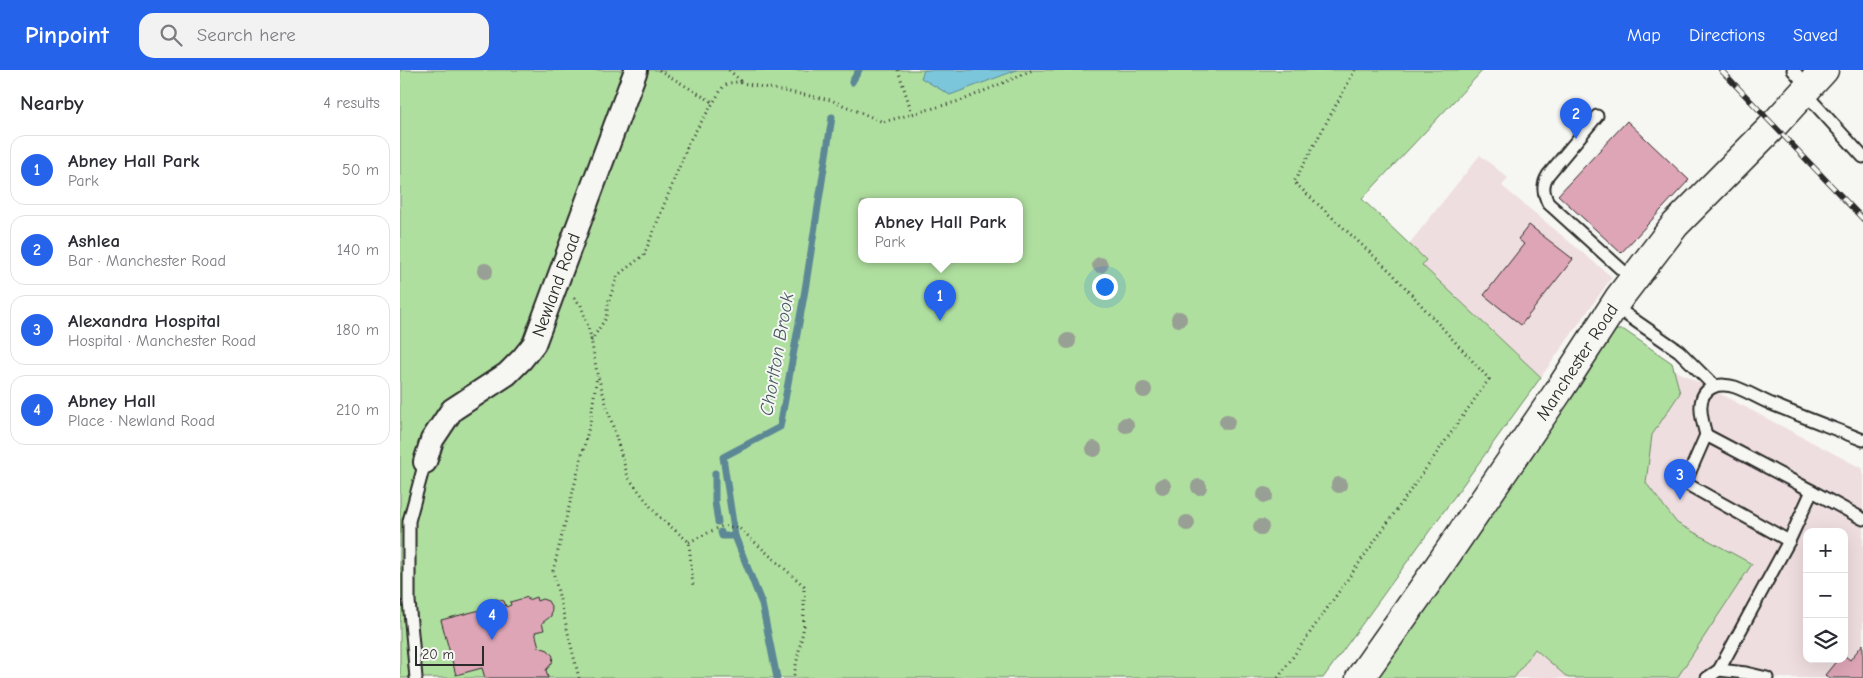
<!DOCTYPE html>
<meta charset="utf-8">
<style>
:root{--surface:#fff;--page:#f2f2f3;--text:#2b2b33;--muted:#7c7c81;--line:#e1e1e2;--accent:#2563eb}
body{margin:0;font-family:"Comic Neue",sans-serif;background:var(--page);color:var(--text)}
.controls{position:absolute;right:15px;bottom:15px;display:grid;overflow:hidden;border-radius:10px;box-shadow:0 5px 20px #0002}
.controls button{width:45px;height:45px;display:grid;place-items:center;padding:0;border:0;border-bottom:1px solid var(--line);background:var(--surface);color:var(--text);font:25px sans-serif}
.scale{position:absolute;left:15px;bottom:12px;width:69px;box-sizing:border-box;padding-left:5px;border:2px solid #2b2b2b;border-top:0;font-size:14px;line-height:18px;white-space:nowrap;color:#2b2b2b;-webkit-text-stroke:4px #f6f6f2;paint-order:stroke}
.you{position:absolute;left:704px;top:216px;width:18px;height:18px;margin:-12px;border:4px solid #fff;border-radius:50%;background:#1a73e8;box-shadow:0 0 0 8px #1a73e833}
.badge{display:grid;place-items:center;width:32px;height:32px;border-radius:50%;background:var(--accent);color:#fff;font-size:16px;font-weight:700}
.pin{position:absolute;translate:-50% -41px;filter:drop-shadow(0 1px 2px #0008)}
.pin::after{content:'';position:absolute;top:26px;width:18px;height:15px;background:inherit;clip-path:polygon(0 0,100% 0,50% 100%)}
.popup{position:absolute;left:458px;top:128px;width:165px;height:65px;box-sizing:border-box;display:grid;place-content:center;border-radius:10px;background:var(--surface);filter:drop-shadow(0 1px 4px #0005);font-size:16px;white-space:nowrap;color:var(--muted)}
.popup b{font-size:19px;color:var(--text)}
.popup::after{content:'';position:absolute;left:50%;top:100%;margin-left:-10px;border:10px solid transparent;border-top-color:var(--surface)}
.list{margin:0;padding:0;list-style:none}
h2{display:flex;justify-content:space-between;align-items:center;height:65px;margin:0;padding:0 20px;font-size:21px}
h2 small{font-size:16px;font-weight:400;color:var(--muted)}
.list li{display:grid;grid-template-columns:32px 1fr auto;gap:15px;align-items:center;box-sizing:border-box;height:70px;margin:0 10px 10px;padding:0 10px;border:1px solid var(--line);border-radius:15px}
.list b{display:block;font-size:19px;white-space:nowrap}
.list p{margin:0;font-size:16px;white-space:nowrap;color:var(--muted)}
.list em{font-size:16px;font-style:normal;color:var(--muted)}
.icon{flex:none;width:28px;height:28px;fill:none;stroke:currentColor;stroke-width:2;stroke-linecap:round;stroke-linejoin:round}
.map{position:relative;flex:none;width:1463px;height:608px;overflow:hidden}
header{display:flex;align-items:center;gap:30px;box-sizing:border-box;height:70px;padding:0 25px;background:var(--accent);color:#fff}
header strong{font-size:24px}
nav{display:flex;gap:28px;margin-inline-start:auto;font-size:18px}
.search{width:350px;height:45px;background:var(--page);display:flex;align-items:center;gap:12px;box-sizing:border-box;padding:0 18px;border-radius:15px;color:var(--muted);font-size:19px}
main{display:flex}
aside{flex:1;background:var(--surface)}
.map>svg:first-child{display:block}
</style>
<header>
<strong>Pinpoint</strong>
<div class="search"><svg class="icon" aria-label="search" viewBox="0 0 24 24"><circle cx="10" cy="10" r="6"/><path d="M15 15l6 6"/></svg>Search here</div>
<nav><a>Map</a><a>Directions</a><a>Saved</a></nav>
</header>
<main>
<aside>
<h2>Nearby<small>4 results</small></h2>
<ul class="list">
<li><span class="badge">1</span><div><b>Abney Hall Park</b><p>Park</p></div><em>50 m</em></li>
<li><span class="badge">2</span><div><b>Ashlea</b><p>Bar · Manchester Road</p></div><em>140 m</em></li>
<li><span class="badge">3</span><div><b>Alexandra Hospital</b><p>Hospital · Manchester Road</p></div><em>180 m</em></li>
<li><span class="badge">4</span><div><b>Abney Hall</b><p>Place · Newland Road</p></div><em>210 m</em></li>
</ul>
</aside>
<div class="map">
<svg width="1463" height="608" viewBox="0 0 1463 608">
<rect width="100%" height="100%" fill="#f6f6f2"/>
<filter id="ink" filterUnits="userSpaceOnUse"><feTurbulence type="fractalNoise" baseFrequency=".02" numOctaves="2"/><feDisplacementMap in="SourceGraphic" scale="10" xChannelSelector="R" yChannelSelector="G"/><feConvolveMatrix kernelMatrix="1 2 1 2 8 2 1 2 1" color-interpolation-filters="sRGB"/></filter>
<g filter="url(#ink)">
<g fill="#efdee0" fill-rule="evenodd">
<path d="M1080,85L1108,108L1102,116L1212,207L1141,307L1021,195L1009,174Z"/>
<path d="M1214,268L1463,399V608H969ZM1407,462H1444V589H1407Z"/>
</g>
<g fill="#afdf9f" stroke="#6d8565" fill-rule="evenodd">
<path d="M0,0H1083L962,129L1026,190L1022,195L1141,307L923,608H0ZM461,132H619V190H461Z"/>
<path d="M1214,260H1224L1272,293L1280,323L1252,365L1246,413L1277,453L1352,494L1277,608H1168L1135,579L1114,608H977Z"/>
</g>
<path fill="#7cc6dc" stroke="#5c8895" d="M524,0H617L550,25L521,8Z"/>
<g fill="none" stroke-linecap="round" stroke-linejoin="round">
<g stroke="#5c8895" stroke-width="7">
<path d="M452,12L459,0"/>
<path d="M315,403V432L318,452"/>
<path d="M321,462L322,466H335"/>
<path d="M377,608L362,534L335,466L323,387L380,357L405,220L432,47"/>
</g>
</g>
<g fill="#dea5b6" stroke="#2b2b2b">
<path d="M1227,51L1289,110L1221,183L1158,125Z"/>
<path d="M1129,155L1173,189L1121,255L1084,225L1124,174L1118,169Z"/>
<path d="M128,527V530L136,527L137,531L142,529L148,531L152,538L151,546L142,553L144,560L135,562L139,577L148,580L153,586L152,593L146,600L148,608H85L82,598L56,605L41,550L84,539L83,536L96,529L104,531L106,537L111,535L110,532Z"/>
<path d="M1463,574V608H1429L1425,605L1438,589H1444V585L1450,590Z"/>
</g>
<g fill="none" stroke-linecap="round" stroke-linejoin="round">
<defs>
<g id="lane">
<path d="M1393,0L1408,17"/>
<path d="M1404,22L1463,87"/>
<path d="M1197,46L1148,105C1142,115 1143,122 1148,133L1233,210"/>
<path d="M1214,236L1279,281L1314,316"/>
<path d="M1306,365C1302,350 1294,325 1313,317C1319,314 1329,315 1335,317C1349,322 1361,330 1374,335C1403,347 1433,358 1463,370"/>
<path d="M1389,471L1285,413L1306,365L1412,421"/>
<path d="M1319,600L1389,471L1412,421L1463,449"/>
<path d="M16,608L9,531V451L25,392"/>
<path d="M1307,608L1319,600L1346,603L1367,608"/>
</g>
<path id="street" d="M25,392L32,370L52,340L107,304L122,289L134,274L236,0"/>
<path id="secondary" d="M960,608L1041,493L1158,322L1219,228L1275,155L1370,59L1424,0"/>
</defs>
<use href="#lane" stroke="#2b2b2b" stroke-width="15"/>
<use href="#street" stroke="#2b2b2b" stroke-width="26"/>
<use href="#secondary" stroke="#2b2b2b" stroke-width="31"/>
<g stroke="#2b2b2b" stroke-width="3" stroke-dasharray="1 4" stroke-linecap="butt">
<path d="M259,0L314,33"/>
<path d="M329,0L343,13"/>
<path d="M498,0L512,43"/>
<path d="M174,228L181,235L190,263L197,303L228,407L257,445L289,472L293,516"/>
<path d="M191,271L206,248L208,233L218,205L244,185L290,70L323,17L329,13L337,12L431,30L483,52L563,30L633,0"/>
<path d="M289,472L322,456L339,458L404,516V556L394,605L395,608"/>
<path d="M179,608L153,501L190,353L197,306"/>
<path d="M878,608L1089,309L991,202L894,112L955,0"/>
</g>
<use href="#lane" stroke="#f6f6f2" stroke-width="11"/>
<use href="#street" stroke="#f6f6f2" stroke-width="22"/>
<use href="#secondary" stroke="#f6f6f2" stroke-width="28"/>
<defs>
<path id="rail" d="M1321,0L1463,149"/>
</defs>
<use href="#rail" stroke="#2b2b2b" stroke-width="5.5"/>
<use href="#rail" stroke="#f6f6f2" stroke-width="4" stroke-dasharray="11" stroke-linecap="butt"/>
</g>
<g fill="#989f94">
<circle cx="700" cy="195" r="8"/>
<circle cx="85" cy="201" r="8"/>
<circle cx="779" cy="249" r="8"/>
<circle cx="668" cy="271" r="8"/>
<circle cx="744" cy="320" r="8"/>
<circle cx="827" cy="352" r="8"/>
<circle cx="726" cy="355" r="8"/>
<circle cx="694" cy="379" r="8"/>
<circle cx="939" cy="415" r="8"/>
<circle cx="763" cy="416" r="8"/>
<circle cx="799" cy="417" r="8"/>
<circle cx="865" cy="425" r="8"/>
<circle cx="787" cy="453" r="8"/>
<circle cx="861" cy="457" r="8"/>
</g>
</g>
<g text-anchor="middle" stroke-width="4" stroke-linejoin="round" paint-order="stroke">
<g font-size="18" fill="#2b2b2b" stroke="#f6f6f2">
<text transform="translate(156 215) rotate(-70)" y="6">Newland Road</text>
<text transform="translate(1177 292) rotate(-57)" y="6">Manchester Road</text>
</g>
<g font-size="19" font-style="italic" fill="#435a60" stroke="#f6f6f2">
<text transform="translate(376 284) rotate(-80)" y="7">Chorlton Brook</text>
</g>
</g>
</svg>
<div class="controls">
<button>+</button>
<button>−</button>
<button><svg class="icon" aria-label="layers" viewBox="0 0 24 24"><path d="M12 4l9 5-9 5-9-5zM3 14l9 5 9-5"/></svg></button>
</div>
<div class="scale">20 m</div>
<div class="you"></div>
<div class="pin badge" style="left:540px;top:251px">1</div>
<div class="popup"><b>Abney Hall Park</b>Park</div>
<div class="pin badge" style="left:1176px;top:69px">2</div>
<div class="pin badge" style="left:1280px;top:430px">3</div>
<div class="pin badge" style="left:92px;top:570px">4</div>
</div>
</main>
